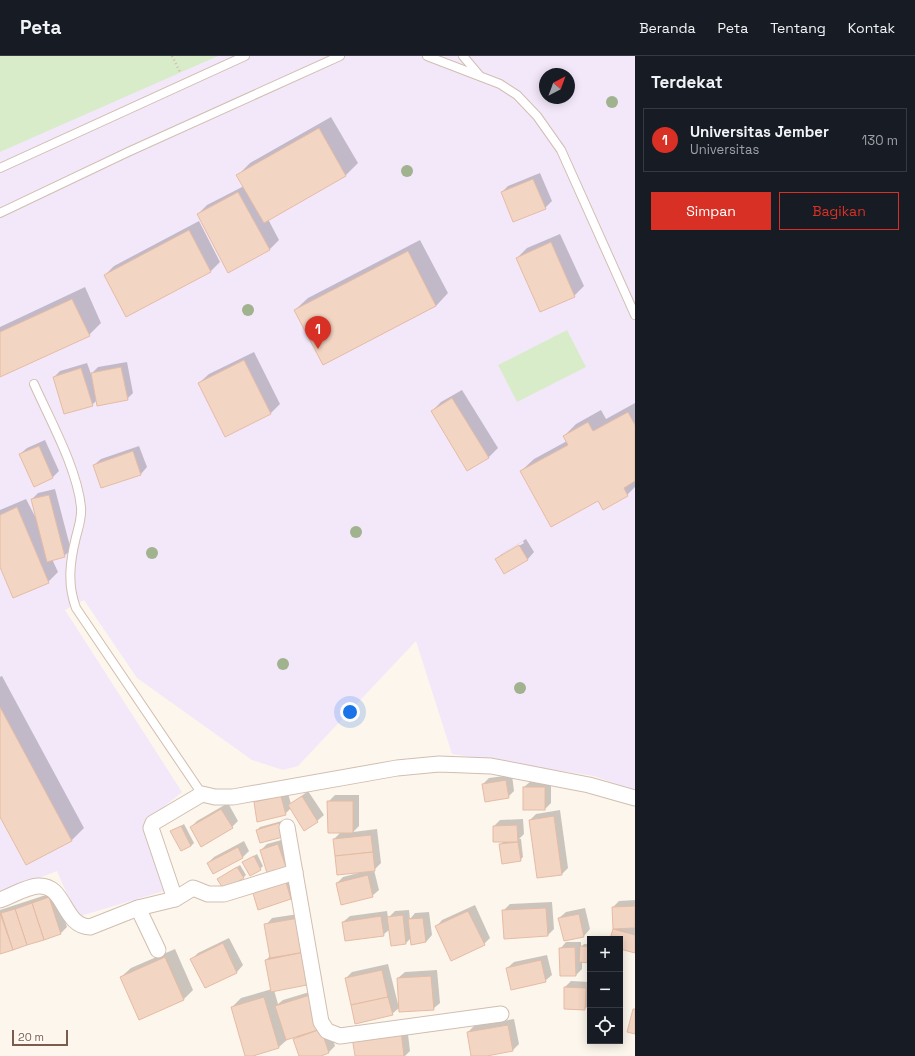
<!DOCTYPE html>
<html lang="id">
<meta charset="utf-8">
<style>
:root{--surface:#171b24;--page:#20242c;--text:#f1f3f6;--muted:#9ea1a6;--line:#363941;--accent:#d93025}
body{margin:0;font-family:"Space Grotesk",sans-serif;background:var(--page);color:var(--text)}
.controls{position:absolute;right:12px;bottom:12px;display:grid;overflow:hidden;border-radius:0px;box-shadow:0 2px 10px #0003}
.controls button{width:36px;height:36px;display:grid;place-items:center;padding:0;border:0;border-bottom:1px solid var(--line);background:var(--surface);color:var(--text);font:20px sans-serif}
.compass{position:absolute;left:539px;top:12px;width:36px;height:36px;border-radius:50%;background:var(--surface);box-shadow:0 2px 10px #0003;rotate:41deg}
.scale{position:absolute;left:12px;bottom:10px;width:56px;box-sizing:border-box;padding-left:4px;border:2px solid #7a5c4d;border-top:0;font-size:11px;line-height:14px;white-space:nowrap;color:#7a5c4d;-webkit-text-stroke:3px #fffaf3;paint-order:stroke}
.you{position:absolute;left:350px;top:656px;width:14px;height:14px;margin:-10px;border:3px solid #fff;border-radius:50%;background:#1a73e8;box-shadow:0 0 0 6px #1a73e833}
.badge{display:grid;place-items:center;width:26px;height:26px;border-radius:50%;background:var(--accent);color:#fff;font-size:13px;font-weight:700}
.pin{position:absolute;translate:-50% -33px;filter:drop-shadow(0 1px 2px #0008)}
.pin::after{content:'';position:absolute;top:21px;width:14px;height:12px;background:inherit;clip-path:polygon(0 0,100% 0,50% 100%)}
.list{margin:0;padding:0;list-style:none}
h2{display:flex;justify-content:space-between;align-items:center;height:52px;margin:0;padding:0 16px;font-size:17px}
h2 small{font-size:13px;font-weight:400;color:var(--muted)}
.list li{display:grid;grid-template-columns:26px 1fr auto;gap:12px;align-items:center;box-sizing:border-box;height:64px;margin:0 8px 8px;padding:0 8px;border:1px solid var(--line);border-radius:0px}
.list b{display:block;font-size:15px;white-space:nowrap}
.list p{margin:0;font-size:13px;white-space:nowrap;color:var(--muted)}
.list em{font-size:13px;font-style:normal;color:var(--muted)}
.actions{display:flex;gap:8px;padding:12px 16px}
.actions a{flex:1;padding:9px 0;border:1px solid var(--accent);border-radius:0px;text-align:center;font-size:14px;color:var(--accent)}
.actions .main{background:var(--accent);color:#fff}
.icon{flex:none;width:22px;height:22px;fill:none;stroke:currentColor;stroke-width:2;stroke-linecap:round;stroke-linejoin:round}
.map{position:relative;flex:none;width:635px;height:1000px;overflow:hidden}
header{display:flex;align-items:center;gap:24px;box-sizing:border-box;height:56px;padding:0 20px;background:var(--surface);border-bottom:1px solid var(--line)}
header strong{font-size:19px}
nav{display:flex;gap:22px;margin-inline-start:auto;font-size:14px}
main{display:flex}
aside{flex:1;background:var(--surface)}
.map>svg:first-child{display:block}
</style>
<header>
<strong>Peta</strong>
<nav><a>Beranda</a><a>Peta</a><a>Tentang</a><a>Kontak</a></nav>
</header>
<main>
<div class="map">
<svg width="635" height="1000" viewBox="0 0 635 1000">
<rect width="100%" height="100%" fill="#fdf6ec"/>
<path fill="#f3e8fa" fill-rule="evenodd" d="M0,0H635V735L594,720L452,698L416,585L298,710L283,714L252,704L137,622L84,544L65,554L182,736L143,768L164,835L77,861L57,815L0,837ZM545,18H569V42H545Z"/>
<g fill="#d8ecc9">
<path d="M0,0H218L0,96Z"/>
<path d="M567,274L586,311L517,346L498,309Z"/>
</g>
<g fill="#0003" fill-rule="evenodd">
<path d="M331,61L358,107L345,120L268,163L279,184L269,194L198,158L207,149L244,130L238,119L250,107Z"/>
<path d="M540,117L552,145L545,152L502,136L508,130Z"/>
<path d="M199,165L220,206L211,215L126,259L105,219L114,210Z"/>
<path d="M560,178L584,230L574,240L517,202L527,192Z"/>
<path d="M420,184L448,237L436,250L323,308L295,254L308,242Z"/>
<path d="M85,231L101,267L89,279L0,320V271Z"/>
<path d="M254,296L280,348L270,358L199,327L209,318Z"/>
<path d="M127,306L133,337L127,343L97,344L92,349L54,321L60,315L87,307L91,318L98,311Z"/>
<path d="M462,334L498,392L488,402L432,355L441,346Z"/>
<path d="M635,347V431L627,439L603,452L598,444L521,415L534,403L567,385L564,380L576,368L601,354L606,363Z"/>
<path d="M45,384L59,415L53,421L20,398L27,392Z"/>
<path d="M139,390L147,411L141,418L102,431L94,409L101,403Z"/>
<path d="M55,433L71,494L64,500L52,503L58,516L48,526L0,508V454L26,443L38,466L32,443L38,437Z"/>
<path d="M526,483L534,496L528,503L505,517L496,503L503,497ZM523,485L524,487L502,500V498Z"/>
<path d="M2,620L84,772L72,784L27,808L0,759V621Z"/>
<path d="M512,719L514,735L508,741L483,728L489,722Z"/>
<path d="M531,725L551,726V747L545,753L524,731Z"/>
<path d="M287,734L291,748L308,735L324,759L317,765L291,752L285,758L256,747L262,740Z"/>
<path d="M335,739H359V770L353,776L377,773L381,807L374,814L379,834L372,840L337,827L343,821L362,816L334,783L341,776L328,746Z"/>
<path d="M228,747L238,765L232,771H191L197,765Z"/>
<path d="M560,754L568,812L562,818L530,764L536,758Z"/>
<path d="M523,763L524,778L519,783H521L523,801L520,804L500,789L504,785L494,770L500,764Z"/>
<path d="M282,765L285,777L257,774L260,771Z"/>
<path d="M184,768L194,787L191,790L172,775Z"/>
<path d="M285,783L292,804L285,810L261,794L267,788Z"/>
<path d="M244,785L249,795L243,801L213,817L208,807L214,801Z"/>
<path d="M257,798L263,810L260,813L247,804Z"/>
<path d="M240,809L246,819L243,822L218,823Z"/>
<path d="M291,817L297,836L291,842L259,853Z"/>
<path d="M55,836L67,871L61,877L0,897V854Z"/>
<path d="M635,844V896L620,892V883H611L614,873L613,851L619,845Z"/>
<path d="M552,846L554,873L548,879L503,855L510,848Z"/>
<path d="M475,849L490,882L484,888L436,871L442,864Z"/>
<path d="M585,852L590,873L584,880L559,862L566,856Z"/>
<path d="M409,854L410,863L415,857L429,856L432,879L426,886L411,882L406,887L390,873L383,879L343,866L350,860L387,855L388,862L395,855Z"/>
<path d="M305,857L317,921L274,934L278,948L283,944L316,934L335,990L329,996L318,1000H300L295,984L299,979L288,983L279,991L246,1000L232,951L241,942L272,933L266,904L271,899L266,869L272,862Z"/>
<path d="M229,882L243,909L237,916L205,931L192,903L198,897Z"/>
<path d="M566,886H581V891L584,888H590V906L582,905V913L576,919L560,893Z"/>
<path d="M175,893L193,934L184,943L139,962L121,921L131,912Z"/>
<path d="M547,899L552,919L545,925L507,912L514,906Z"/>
<path d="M388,908L399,952L392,958L346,922L352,916Z"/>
<path d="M437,914L440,947L433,953L400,955L398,922L405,916Z"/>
<path d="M571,925L590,926V948L585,953L565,931Z"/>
<path d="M514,963L519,988L513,994L472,1000L468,976L474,970Z"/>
<path d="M407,970L410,995L405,1000H356Z"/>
</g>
<g fill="#f3d5c3" stroke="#e6bba3">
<path d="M319,72L346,120L264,167L236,119Z"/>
<path d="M533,123L546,153L513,166L501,136Z"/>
<path d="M238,136L270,194L228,217L197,158Z"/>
<path d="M189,174L211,216L126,261L104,219Z"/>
<path d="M551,186L575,241L540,256L516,202Z"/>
<path d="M408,195L436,250L323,309L294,254Z"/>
<path d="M72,243L90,280L0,321V276Z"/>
<path d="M244,304L271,358L225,381L198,327Z"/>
<path d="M121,311L128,344L97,350L91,317Z"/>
<path d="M81,312L93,350L64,358L53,321Z"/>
<path d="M452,342L489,402L467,415L431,355Z"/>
<path d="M628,356L635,369V425L624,432L628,440L603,454L598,445L551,471L520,415L568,389L563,380L588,366L593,375Z"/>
<path d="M39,390L53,422L34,431L19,398Z"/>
<path d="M133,395L141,419L101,432L93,409Z"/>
<path d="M49,439L65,501L47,506L31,443Z"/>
<path d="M17,451L49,527L13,542L0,511V459Z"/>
<path d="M519,489L528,504L504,518L495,503Z"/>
<path d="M0,651L72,785L26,809L0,761Z"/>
<path d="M506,724L509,742L485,746L482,728Z"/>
<rect x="523" y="731" width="22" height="23"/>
<path d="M281,740L286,759L257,766L254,746Z"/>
<path d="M302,740L318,766L304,775L288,749Z"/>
<path d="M327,745H353V777H328Z"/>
<path d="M221,753L233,772L201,791L190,771Z"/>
<path d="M554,760L562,819L537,822L529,764Z"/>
<path d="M279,767L283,781L260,787L256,774Z"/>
<path d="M517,769L518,786H493V770Z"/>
<path d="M181,770L191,790L181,795L170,775Z"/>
<path d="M371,779L373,796L335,800L333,783Z"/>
<path d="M518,786L521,805L502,808L499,788Z"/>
<path d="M278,788L286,811L267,817L260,794Z"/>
<path d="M238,791L243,802L213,818L207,807Z"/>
<path d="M373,796L375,815L337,819L335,800Z"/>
<path d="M254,800L261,814L250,820L242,806Z"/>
<path d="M237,811L244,822L224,834L217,823Z"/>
<path d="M368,819L373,841L341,849L336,827Z"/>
<path d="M285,823L291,843L258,854L252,834Z"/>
<path d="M49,841L61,878L44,884L32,847Z"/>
<path d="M32,847L44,884L27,889L15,853Z"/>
<path d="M635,850V872L613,873L612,851Z"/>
<path d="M546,852L548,880L504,883L502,854Z"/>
<path d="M15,853L27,889L13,894L1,857Z"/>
<path d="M468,855L485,889L451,905L435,870Z"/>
<path d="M0,857L13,894L0,898Z"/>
<path d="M579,858L584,881L564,885L558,862Z"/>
<path d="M403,859L406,888L391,890L387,861Z"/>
<path d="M381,860L384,880L345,885L342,866Z"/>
<path d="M299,862L305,896L270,902L264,868Z"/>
<path d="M423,862L426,886L411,889L408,863Z"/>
<path d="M613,873L635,879V897L620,893V883H610Z"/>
<path d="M223,887L237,917L205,932L190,903Z"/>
<path d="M580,890L590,891V907L579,906Z"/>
<path d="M575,891L576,920H560L559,892Z"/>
<path d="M305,896L312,928L271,936L265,904Z"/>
<path d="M165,901L184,944L139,964L120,921Z"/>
<path d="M541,904L546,926L511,934L506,912Z"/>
<path d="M382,914L388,941L351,949L345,922Z"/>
<path d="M431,920L434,954L399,956L397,922Z"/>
<path d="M564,931L586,932L585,954L564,953Z"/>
<path d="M310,939L321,973L286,984L275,950Z"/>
<path d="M264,941L279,992L253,1000H245L231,951Z"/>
<path d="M388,941L393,959L355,968L351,949Z"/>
<path d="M633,953H635V978L627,976Z"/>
<path d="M508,969L513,995L487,1000H471L467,976Z"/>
<path d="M321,973L329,997L321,1000H299L293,983Z"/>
<path d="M401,975L404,1000H355L352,981Z"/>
</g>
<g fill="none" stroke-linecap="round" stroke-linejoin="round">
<defs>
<g id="service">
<path d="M427,0L500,28L517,39L537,60L561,94L635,259"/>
<path d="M463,0L479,19"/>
<path d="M0,112L245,0"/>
<path d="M0,157L128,96L340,0"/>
<path d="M34,328C50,364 77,412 81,451C82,461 79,470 76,481C70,505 67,528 76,552L202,738"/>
</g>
<g id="minor">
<path d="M287,771L321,966L327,975L340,980L501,958"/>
<path d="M175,843L151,772L153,767L202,738L215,741H233L397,712L439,708L491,710L589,729L635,742"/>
<path d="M0,844C12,840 25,831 38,830C66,828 62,870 90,871L138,852L175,843L193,832L208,838H224L295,816"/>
<path d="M138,852L158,894"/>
</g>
</defs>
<use href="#service" stroke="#d1beb0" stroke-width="10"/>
<use href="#minor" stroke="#d1beb0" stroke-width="17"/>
<path stroke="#d9b8a5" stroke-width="2.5" stroke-dasharray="1 3" stroke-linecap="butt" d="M172,0L180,16"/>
<use href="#service" stroke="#fff" stroke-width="8"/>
<use href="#minor" stroke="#fff" stroke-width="15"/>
</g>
<g fill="#a0b28e">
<circle cx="612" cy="46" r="6"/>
<circle cx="407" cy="115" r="6"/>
<circle cx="248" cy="254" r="6"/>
<circle cx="356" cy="476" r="6"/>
<circle cx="152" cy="497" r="6"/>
<circle cx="283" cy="608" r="6"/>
<circle cx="520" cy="632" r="6"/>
</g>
</svg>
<div class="controls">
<button>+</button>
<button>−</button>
<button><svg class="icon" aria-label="locate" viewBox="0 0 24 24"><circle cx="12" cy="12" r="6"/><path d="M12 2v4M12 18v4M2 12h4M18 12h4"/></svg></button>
</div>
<svg class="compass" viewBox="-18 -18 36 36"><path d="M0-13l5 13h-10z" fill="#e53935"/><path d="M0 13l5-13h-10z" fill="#9ea1a6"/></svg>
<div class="scale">20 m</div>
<div class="you"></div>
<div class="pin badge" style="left:318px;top:293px">1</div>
</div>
<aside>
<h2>Terdekat<small></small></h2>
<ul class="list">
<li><span class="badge">1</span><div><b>Universitas Jember</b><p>Universitas</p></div><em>130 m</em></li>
</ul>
<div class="actions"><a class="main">Simpan</a><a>Bagikan</a></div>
</aside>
</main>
